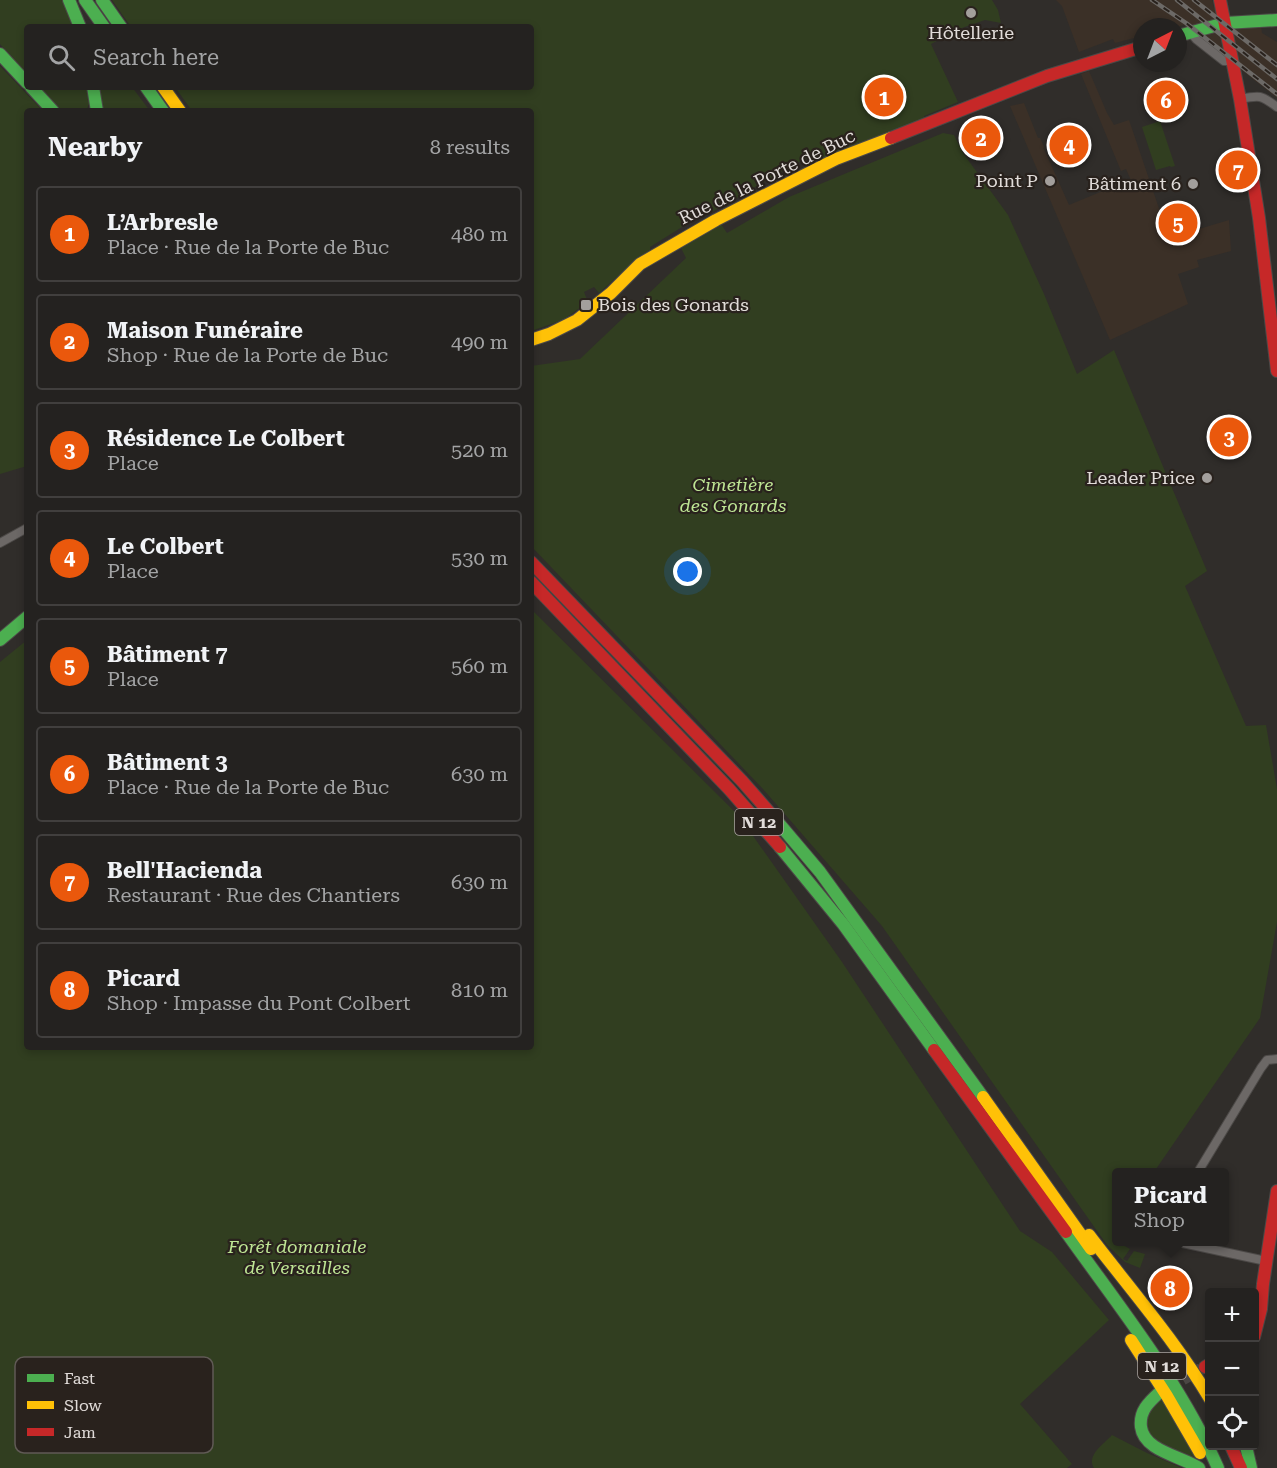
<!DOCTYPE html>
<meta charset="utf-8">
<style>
:root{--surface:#242220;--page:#2c2a29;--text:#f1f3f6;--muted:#a3a4a5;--line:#413f3e;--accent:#ea580c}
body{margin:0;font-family:"Roboto Serif",serif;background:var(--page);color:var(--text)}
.controls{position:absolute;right:18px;bottom:18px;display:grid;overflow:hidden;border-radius:6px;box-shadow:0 3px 9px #0003}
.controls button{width:54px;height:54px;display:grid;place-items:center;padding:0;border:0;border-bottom:2px solid var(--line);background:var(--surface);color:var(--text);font:30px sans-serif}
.compass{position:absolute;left:1133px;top:18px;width:54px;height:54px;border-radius:50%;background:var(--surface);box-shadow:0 3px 9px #0003;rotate:42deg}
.you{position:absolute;left:688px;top:572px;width:21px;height:21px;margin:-15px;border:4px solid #fff;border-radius:50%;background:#1a73e8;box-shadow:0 0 0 9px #1a73e833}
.badge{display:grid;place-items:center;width:39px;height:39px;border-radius:50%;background:var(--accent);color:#fff;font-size:20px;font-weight:700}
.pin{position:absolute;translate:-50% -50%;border:3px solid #fff;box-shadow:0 2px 6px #0006}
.popup{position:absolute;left:1112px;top:1168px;width:117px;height:78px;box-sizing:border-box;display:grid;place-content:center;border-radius:6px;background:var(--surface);filter:drop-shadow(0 2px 4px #0005);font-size:20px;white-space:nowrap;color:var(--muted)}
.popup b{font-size:22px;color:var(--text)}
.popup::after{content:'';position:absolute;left:50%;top:100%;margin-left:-12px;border:12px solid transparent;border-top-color:var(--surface)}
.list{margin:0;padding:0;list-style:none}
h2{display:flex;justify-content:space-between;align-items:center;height:78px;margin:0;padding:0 24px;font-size:26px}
h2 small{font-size:20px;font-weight:400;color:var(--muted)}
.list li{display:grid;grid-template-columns:39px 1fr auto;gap:18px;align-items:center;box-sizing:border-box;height:96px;margin:0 12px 12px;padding:0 12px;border:2px solid var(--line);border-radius:6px}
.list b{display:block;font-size:22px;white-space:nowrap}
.list p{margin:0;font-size:20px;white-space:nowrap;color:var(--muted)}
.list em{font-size:20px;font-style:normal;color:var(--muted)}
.icon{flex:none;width:33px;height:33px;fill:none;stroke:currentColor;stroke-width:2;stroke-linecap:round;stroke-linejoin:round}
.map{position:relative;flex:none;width:1277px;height:1468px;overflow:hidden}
.search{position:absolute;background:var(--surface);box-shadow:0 3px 9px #0003;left:24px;top:24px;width:510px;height:66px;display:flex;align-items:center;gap:15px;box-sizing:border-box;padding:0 21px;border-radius:6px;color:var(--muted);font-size:22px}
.panel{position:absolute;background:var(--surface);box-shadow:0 3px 9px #0003;left:24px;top:108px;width:510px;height:942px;border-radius:6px}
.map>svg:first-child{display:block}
</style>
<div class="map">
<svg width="1277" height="1468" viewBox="0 0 1277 1468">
<rect width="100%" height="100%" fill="#302d2a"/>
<g fill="#3b3027">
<path d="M1056,0H1212L1214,8L1241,28L1261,26L1262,33L1277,42V98L1184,25L1177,27H1142V36L1115,43L1113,39L1079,52L1062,6Z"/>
<path d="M1089,71L1107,113L1114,125L1129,120L1169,238L1229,220L1231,251L1197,260L1199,267L1178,274L1188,304L1110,340L1010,106L1024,103L1038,138H1040L1044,147L1043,149H1044L1069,205L1115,186L1117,191L1133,185L1126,169L1121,171L1081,74Z"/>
</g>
<g fill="#313e20">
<path d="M0,0H63L74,27H27V73L0,44Z"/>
<path d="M112,0H992L998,10L1001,23L985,20L959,29L931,44L958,102L924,116V119L820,161L816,153L779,173L725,205L682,227L650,247V250L636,260L599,293L594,287L584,292L588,302L563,320L531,331V111H192L175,87H531V27H131Z"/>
<path d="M0,66L43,111H27V466L0,474Z"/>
<path d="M40,87H86L89,104L86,111H62Z"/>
<path d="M97,87H132L150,111H101Z"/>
<path d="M1160,121L1175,166L1171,167L1170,166L1156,170L1142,127Z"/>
<path d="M943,133L954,135L963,153L1008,215L1044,294L1077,374L1114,350L1207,571L1185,586L1246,726L1266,725L1277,789V922L1260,1018L1154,1172H1116V1242L1123,1243V1245L1130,1249L1123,1259L1127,1261L1134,1251L1145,1254L1140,1268L1125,1262L1107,1245L882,926L763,789L531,546V366L580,359L686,258L681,248L721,224L727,233L789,197Z"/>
<path d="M531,609L739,816L842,962L1020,1231L1052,1252L1109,1320L1020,1404L1072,1464L1067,1468H0V662L27,640V1047H531Z"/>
<path d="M1163,1396L1194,1448L1201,1462L1189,1455L1160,1444L1147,1434C1144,1414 1149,1409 1163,1396Z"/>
<path d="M1112,1435L1147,1453L1182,1468H1094C1086,1455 1104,1444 1112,1435Z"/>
</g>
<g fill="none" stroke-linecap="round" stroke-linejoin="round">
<path stroke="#4b4744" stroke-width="12" stroke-dasharray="12 6" stroke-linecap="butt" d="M1167,1388L1201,1369"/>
<defs>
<g id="street">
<path d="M1191,33L1196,39L1224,61H1232"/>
<path d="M1240,99C1260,95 1261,95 1277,107"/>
<path d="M0,543L27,528"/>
<path d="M1198,1172L1261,1068L1267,1060L1277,1059"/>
<path d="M1178,1242L1266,1261"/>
</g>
<g id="fast">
<path d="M69,0L80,27"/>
<path d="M85,0L104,27"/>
<path d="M102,0L121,27"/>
<path d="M1178,36L1225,23L1277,20"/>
<path d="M0,54L27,83"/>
<path d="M31,87L53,111"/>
<path d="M93,87L97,111"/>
<path d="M146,87L163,111"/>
<path d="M0,640L27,617"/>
<path d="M776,820L820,872L983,1097"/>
<path d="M780,847L843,924L934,1050"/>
<path d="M1066,1232C1120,1308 1180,1382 1218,1468"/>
<path d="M1160,1392C1149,1402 1139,1411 1141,1427C1144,1451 1181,1456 1199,1468"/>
<path d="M1246,1446L1251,1468"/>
</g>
<g id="slow">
<path d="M163,87L180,111"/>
<path d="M531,340L549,334L577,320L611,293L640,264L716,220L836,159L891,138"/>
<path d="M983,1097L1091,1249"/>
<path d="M1089,1235C1130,1289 1175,1340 1210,1399"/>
<path d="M1131,1340L1167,1396L1200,1453"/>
</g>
<g id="jam">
<path d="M1220,0L1240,99L1259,218L1277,371"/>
<path d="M891,138L1047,76L1142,47"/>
<path d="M531,562L742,781L776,820"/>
<path d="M531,582L729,789L780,847"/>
<path d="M934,1050L1066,1232"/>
<path d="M1254,1337L1261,1309L1263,1284L1277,1191"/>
<path d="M1205,1367L1210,1364"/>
<path d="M1231,1446L1241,1468"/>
</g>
</defs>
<use href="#street" stroke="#4c4947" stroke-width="10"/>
<use href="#fast" stroke="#4c4947" stroke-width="14"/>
<use href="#slow" stroke="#4c4947" stroke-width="14"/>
<use href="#jam" stroke="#4c4947" stroke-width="14"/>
<use href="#street" stroke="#6c6866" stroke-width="8"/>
<use href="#fast" stroke="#4caf50" stroke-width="12"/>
<use href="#slow" stroke="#ffc107" stroke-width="12"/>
<use href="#jam" stroke="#c62828" stroke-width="12"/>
<defs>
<g id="rail">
<path d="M1152,0L1186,23L1277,94"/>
<path d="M1177,0L1277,79"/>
<path d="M1194,0L1277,65"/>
</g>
</defs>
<use href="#rail" stroke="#6c6966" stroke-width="4.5"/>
<use href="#rail" stroke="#29221d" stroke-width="2" stroke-dasharray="7" stroke-linecap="butt"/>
</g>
<g fill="#a39f9c" stroke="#29221d" stroke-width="2">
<circle cx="971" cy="13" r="6"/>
<circle cx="1050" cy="181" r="6"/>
<circle cx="1193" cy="184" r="6"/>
<rect x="580" y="299" width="12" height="12" rx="3"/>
<circle cx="1207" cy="478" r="6"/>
</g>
<g text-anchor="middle" stroke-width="4.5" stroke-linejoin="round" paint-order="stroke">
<g fill="#29221d" stroke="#aaa4a1" stroke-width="1.5">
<rect x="735" y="809" width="48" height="26" rx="4.5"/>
<rect x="1138" y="1353" width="48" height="26" rx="4.5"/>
</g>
<g font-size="16" font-weight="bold" fill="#e1dcd9">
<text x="759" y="828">N 12</text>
<text x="1162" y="1372">N 12</text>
</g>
<g font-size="18" fill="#e1dcd9" stroke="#29221d" text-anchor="end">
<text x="971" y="39" text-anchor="middle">Hôtellerie</text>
<text x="1038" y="187">Point P</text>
<text x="1181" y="190">Bâtiment 6</text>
<text x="598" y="311" text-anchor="start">Bois des Gonards</text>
<text x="1195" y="484">Leader Price</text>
</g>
<g font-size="18" fill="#e1dcd9" stroke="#29221d">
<text transform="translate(767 177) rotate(-26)" y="6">Rue de la Porte de Buc</text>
</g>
<g font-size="18" font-style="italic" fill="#bee594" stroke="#29221d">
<text x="733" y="491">Cimetière<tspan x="733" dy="21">des Gonards</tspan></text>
<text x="297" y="1253">Forêt domaniale<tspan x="297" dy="21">de Versailles</tspan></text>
</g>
</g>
<rect x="15" y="1357" width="198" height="96" rx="9" fill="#29221d" stroke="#605a55" stroke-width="1.5"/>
<rect x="27" y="1374" width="27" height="8" fill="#4caf50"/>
<rect x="27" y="1401" width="27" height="8" fill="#ffc107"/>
<rect x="27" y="1428" width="27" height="8" fill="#c62828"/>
<g font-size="16" fill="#e1dcd9">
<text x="64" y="1384">Fast</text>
<text x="64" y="1411">Slow</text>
<text x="64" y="1438">Jam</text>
</g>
</svg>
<div class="controls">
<button>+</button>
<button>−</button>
<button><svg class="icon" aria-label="locate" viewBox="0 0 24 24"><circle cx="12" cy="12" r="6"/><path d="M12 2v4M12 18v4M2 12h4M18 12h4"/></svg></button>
</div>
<svg class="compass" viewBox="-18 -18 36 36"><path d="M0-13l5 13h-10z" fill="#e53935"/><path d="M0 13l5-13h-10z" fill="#a3a4a5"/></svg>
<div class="you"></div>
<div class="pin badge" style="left:884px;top:97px">1</div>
<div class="pin badge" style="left:981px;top:138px">2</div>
<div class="pin badge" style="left:1229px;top:437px">3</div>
<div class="pin badge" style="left:1069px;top:145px">4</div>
<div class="pin badge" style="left:1178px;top:223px">5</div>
<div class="pin badge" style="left:1166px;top:100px">6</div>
<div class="pin badge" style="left:1238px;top:170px">7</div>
<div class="pin badge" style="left:1170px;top:1288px">8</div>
<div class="popup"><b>Picard</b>Shop</div>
<div class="search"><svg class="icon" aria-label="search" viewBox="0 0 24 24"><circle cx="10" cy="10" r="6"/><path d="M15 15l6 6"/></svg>Search here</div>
<section class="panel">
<h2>Nearby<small>8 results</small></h2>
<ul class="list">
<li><span class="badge">1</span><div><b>L’Arbresle</b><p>Place · Rue de la Porte de Buc</p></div><em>480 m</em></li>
<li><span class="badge">2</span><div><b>Maison Funéraire</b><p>Shop · Rue de la Porte de Buc</p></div><em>490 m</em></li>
<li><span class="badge">3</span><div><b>Résidence Le Colbert</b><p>Place</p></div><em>520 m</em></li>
<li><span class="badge">4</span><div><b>Le Colbert</b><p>Place</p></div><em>530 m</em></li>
<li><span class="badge">5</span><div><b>Bâtiment 7</b><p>Place</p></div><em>560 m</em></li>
<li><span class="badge">6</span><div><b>Bâtiment 3</b><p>Place · Rue de la Porte de Buc</p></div><em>630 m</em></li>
<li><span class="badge">7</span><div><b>Bell'Hacienda</b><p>Restaurant · Rue des Chantiers</p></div><em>630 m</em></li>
<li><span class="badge">8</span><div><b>Picard</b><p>Shop · Impasse du Pont Colbert</p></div><em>810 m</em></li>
</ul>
</section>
</div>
